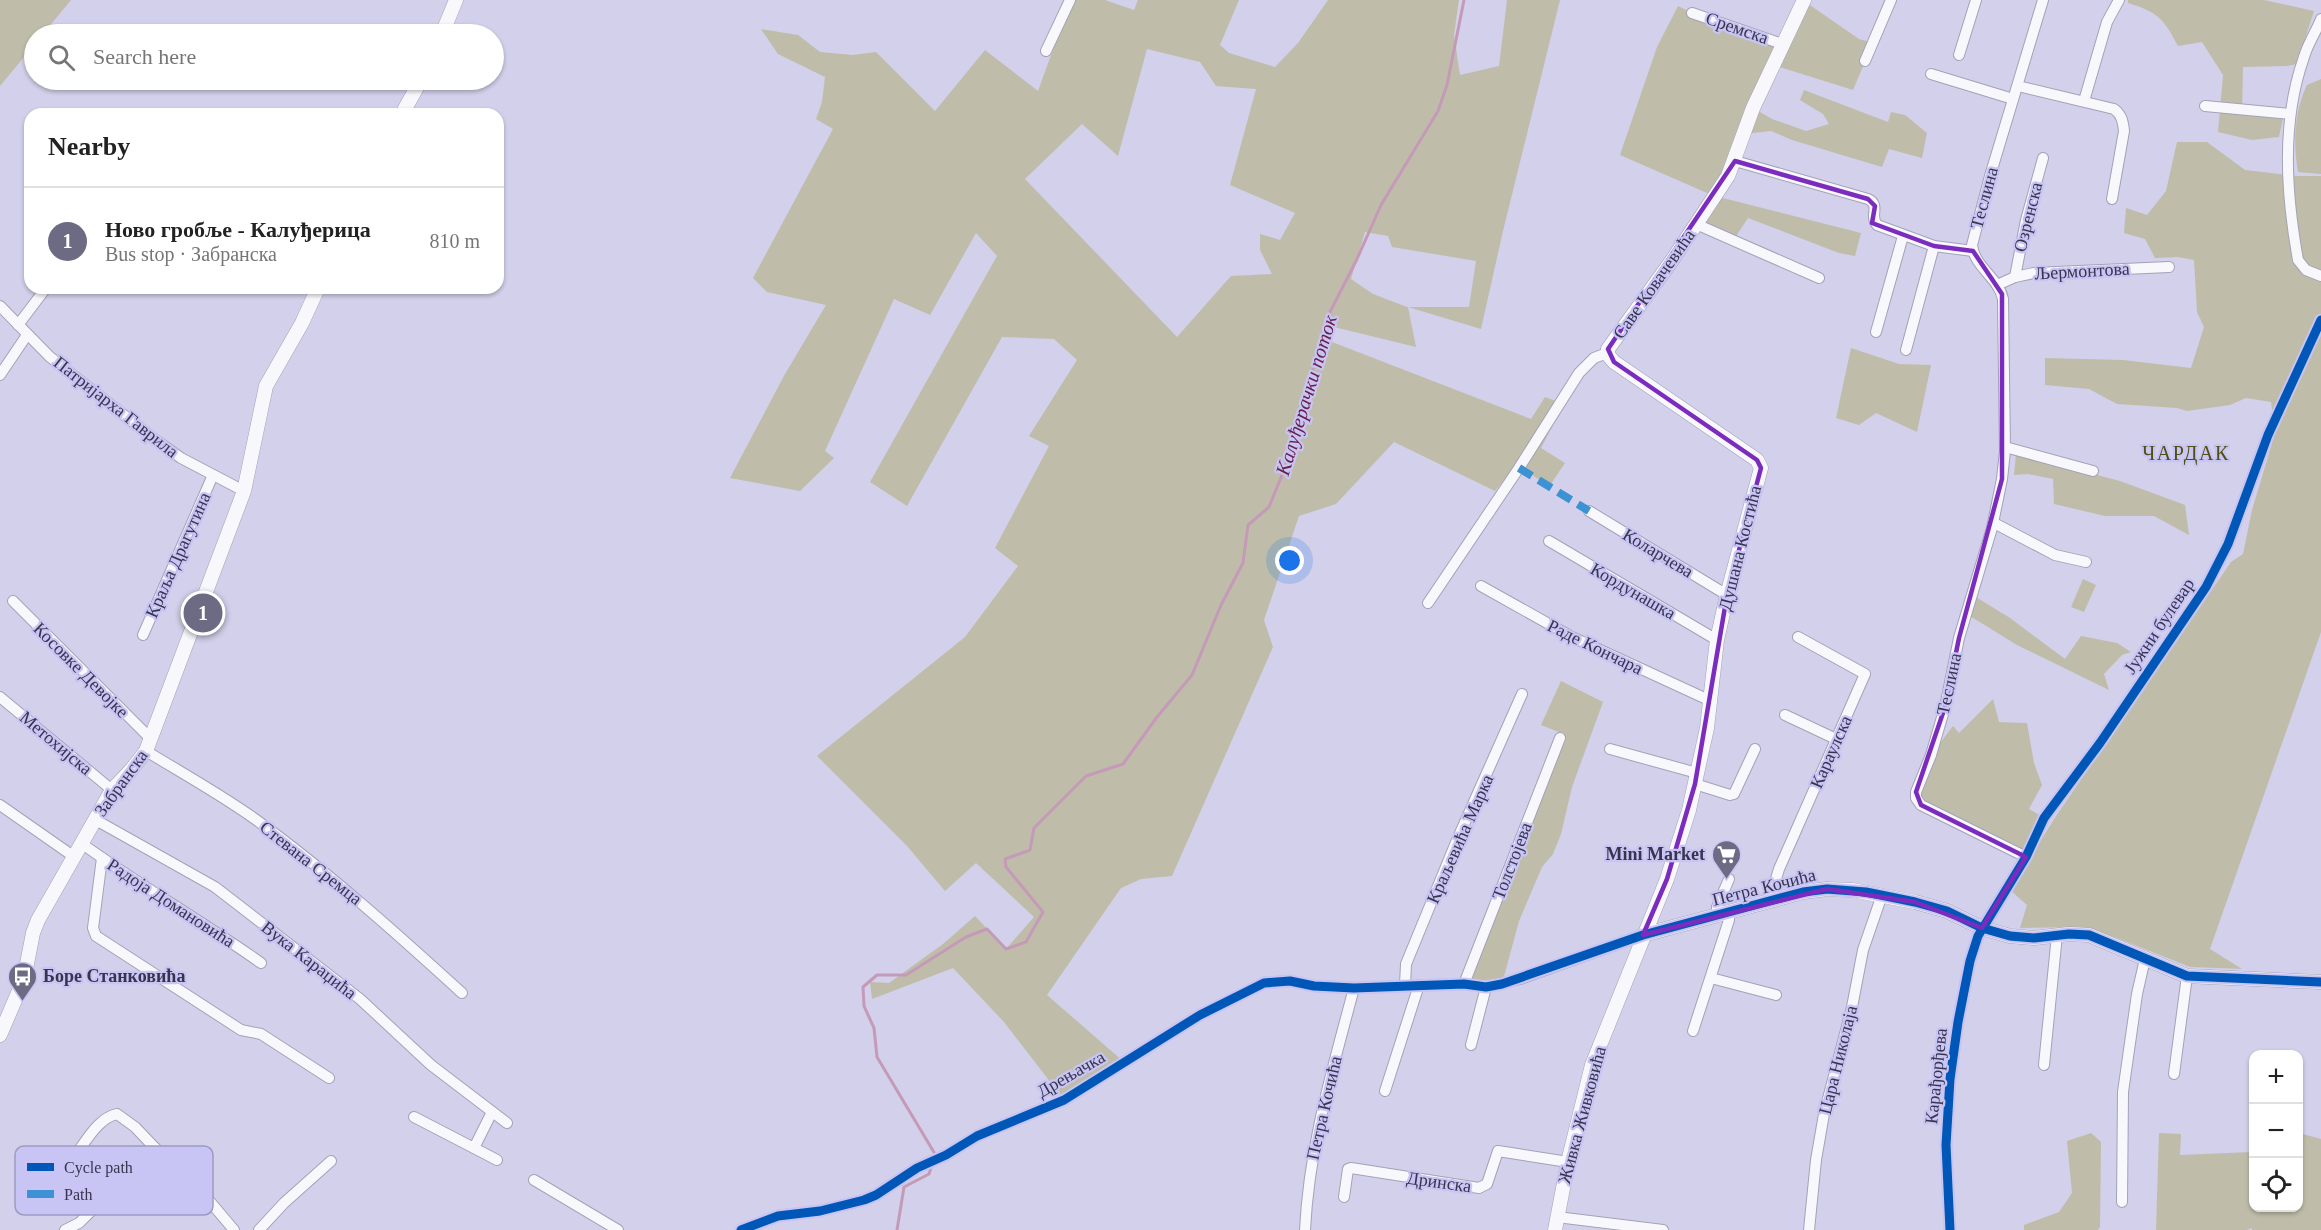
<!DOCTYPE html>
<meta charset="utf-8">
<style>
:root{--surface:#fff;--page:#f2f2f2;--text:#222;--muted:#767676;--line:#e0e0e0;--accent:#6d6b84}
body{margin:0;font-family:Georgia,serif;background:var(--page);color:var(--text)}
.controls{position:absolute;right:18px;bottom:18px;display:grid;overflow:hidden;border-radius:12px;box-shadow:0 2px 4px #0004}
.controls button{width:54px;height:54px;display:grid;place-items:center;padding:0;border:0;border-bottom:2px solid var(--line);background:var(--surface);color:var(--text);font:30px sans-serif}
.you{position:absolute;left:1290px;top:561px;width:21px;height:21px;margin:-15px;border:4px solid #fff;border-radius:50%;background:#1a73e8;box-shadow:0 0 0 9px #1a73e833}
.badge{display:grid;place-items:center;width:39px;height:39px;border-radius:50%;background:var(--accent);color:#fff;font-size:20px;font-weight:700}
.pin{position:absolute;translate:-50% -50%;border:3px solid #fff;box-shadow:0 2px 6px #0006}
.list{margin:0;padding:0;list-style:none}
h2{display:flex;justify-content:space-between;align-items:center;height:78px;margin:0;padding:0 24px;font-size:26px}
h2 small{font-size:20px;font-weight:400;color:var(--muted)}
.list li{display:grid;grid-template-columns:39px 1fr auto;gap:18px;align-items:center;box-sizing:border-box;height:108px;padding:0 24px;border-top:2px solid var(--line)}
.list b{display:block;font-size:22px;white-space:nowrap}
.list p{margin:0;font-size:20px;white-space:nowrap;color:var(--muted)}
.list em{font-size:20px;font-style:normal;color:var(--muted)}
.icon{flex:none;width:33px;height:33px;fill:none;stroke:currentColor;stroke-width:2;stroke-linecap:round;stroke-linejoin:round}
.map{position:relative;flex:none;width:2321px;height:1230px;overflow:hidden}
.search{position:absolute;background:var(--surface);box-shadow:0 2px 4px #0004;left:24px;top:24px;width:480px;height:66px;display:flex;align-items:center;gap:15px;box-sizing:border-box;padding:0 21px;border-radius:33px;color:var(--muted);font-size:22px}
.panel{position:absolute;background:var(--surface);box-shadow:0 2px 4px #0004;left:24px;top:108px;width:480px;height:186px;border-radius:18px}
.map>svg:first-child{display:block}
</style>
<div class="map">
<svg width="2321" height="1230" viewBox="0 0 2321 1230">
<rect width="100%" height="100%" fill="#d2d0ea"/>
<g fill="#bfbda9" fill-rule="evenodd">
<path d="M0,0H71L43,34H34V45L0,86Z"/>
<path d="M1071,0H1105L1134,10L1138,0H1239L1220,45L1229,53L1275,67L1298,43L1328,0H1459L1454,35L1460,75L1499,66L1507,0H1560L1503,231L1481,329L1408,307L1416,347L1334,327L1332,342L1531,419L1545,397L1564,404L1541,448L1565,463L1549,487L1517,464L1495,491L1394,442L1336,504L1299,516L1264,620L1273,647L1172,876L1141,879L1121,888L1047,995L1124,1062L1064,1100L1004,1022L953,968L872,999L870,982L889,983L943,944L975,916L1006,949L1034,917L976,863L945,891L907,846L817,756L965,637L1018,566L995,548L1049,446L1029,436L1077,360L1054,339L1002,337L907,506L870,482L997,256L976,233L930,315L894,299L825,451L834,458L800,491L730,478L785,374L826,305L767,292L753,278L833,129L816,119L822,102L825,77L778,54L761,29L798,35L820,52L853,55L876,52L935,111L985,50L1038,91ZM1147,49L1200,62L1216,86L1256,89L1230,185L1295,213L1280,240L1260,234V250L1272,274L1231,276L1177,337L1025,179L1082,124L1118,156ZM1365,232L1388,236L1392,247L1476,261L1469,307H1407L1373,294L1351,279Z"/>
<path d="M2128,0H2264L2314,11L2297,64L2287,66L2243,67L2242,113L2283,118L2279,137L2252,140L2218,132L2223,75L2202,42L2178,46C2164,19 2158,12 2128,3Z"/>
<path d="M1804,1L1859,39L1873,43L1853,90L1773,65L1753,108L1772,119L1806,131L1829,124L1823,114L1800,100L1804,90L1888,122L1891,112L1905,115L1927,133L1922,158L1889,149L1882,167L1792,140L1771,131L1744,134L1715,196L1861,233L1855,256L1839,253L1748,218L1733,241L1696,224L1714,196L1620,155L1657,47L1678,6L1692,13L1782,43Z"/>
<path d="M2321,79V174L2298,172C2293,143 2294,112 2307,85Z"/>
<path d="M2177,142H2207L2245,170L2297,176H2321V632L2210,949L2242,969L2190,967L2117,938L2082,927L2020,928L2027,905L2010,890L2056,816L2231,562L2243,554L2252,510L2275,433L2271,402L2246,398L2230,405L2187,411L2177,408L2117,404L2089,389L2045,385V358L2123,360L2191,368L2204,327L2197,312L2194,260L2178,257L2155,258L2145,239L2124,233L2126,208L2147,215L2166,191Z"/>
<path d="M1851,348L1899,364L1931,365L1917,432L1876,413L1859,425L1836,418Z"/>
<path d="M2016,454L2120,481L2185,505L2189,535L2154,516H2105L2054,504L2053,479L2028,474L2014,475Z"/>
<path d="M2083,579L2096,585L2084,612L2071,607Z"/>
<path d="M1971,594L2010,618L2065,659L2081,636L2117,643L2131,652L2122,655L2104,674L2109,690L2017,645L1965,613Z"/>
<path d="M1561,681L1603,702L1572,787L1561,834L1553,854L1542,867L1519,921L1502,984H1464L1564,734L1541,725Z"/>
<path d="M1993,699L1999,722L2027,723L2034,763L2042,785L2029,809L2041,816L2023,850L1921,805L1919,784L1931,755L1953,726L1959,733Z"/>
<path d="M2252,1129L2254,1208H2298L2299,1133L2321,1139V1230H2252V1228L2247,1230H2156L2159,1133L2181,1134L2180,1155L2252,1152Z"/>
<path d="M2091,1133L2101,1142L2100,1227L2098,1230H2024V1225L2059,1212L2072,1193L2067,1141Z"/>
</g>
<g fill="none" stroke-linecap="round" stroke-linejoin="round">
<g stroke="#c59ab8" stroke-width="3">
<path d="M934,1158L935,1154L877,1057L874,1028L864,1006L863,987L877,975H906L966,937L987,929L1006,949L1026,942L1043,912L1006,867L1005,859L1030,850L1034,828L1086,776L1123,764L1157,717L1192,675L1221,605L1243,563L1248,525L1269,507L1291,453L1316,357L1330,312L1357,259L1381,205L1438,111L1447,85L1464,0"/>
<path d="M897,1230L904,1187L929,1174L932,1164"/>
</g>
<defs>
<g id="minor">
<path d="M1692,13L1782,44"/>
<path d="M2321,19C2316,32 2308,43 2304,57C2281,122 2286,193 2298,260L2306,270L2321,276"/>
<path d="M1046,51L1070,0"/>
<path d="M1959,55L1976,0"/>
<path d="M1865,61L1891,0"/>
<path d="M1931,74L2013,99"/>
<path d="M2018,86L2114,109C2122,115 2123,122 2124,131L2112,199"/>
<path d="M2084,101L2107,22L2119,0"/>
<path d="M2205,106L2290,114"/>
<path d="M1735,161L1868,199C1881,205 1869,216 1877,225L1934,246L1973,251"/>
<path d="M1696,224L1819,278"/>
<path d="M2015,277L2026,220L2043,158"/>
<path d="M1997,285L2015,277L2034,273L2169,267"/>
<path d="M0,306L50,357L153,438L181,458L244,491"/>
<path d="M18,325L46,288"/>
<path d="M1876,332L1903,236"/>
<path d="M1906,350L1934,246"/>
<path d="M0,375L27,335"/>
<path d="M2005,447L2093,471"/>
<path d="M1589,511L1727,595"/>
<path d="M1994,523L2055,555L2086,562"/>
<path d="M1549,541L1717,640"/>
<path d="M1481,586L1572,637L1711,701"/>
<path d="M13,601L150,738"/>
<path d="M1428,603L1519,468L1579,373L1594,358L1607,353"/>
<path d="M143,635L213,475"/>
<path d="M0,697L112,790"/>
<path d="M1785,715L1836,739"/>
<path d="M1610,749L1697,773"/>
<path d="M146,751C182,773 220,794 255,819C328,872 395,932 462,993"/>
<path d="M1695,784L1730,795L1734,794L1755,749"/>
<path d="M0,805L73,856"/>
<path d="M94,819L215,887L360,999L431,1065L507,1123"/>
<path d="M81,843C139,885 202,921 261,963"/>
<path d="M2026,857L1921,805L1916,798V792L1931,755L1945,707L1959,638L1992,528L2002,479L2005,451L2003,299C1999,278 1974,267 1972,245L1990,176L2043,0"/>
<path d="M102,858L93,928L96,936L241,1030L261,1034L329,1078"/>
<path d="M1772,901V892L1779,869L1865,674L1798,637"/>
<path d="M1717,916V907L1729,879"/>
<path d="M1711,978L1776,995"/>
<path d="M1464,984L1560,738"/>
<path d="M1405,985L1406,964L1457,840L1522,694"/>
<path d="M1693,1031L1729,920V913"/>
<path d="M1471,1045L1486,987"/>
<path d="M2044,1065L2057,935"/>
<path d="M2174,1074L2187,976"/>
<path d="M1385,1091L1419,985"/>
<path d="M492,1112L474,1148L497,1160"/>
<path d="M414,1117L474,1148"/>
<path d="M49,1177C55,1173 61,1170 66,1166C82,1151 94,1119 117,1114L135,1127L155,1148L185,1172L234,1230"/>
<path d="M534,1180L618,1230"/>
<path d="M1344,1197L1348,1169L1351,1168L1479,1188L1487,1184L1498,1151L1568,1162"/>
<path d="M2122,1202L2123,1092L2137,994L2145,959"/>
<path d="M1557,1217L1663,1230"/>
<path d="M65,1230L79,1223L155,1148"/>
<path d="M259,1230L284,1203L331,1161"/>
<path d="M741,1230L778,1216L820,1211L864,1200L876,1195L917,1168L946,1155L977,1136L1064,1100L1200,1015L1264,983L1290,981L1314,986L1354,988L1464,984L1486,987L1520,979L1643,935"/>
<path d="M1305,1230C1309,1146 1333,1068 1354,988"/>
<path d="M1809,1230L1816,1160L1824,1114L1852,1007L1863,950L1882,895"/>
<path d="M1950,1230L1946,1145L1950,1079L1958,1022L1970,961L1978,936L2026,857L2044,818L2100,743L2206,587L2228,544L2268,435L2321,320"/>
</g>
<g id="tertiary">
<path d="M442,34L456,0"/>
<path d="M402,114L421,80"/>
<path d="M1643,935L1803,892L1827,889L1852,890L1915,902L1947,911L1982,928L2010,936L2034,938L2069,934L2089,935L2187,976L2321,982"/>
<path d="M0,1035L24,979L33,933L38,920L112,790L132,769L146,751L244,491L266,386L302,323L318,288"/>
<path d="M1555,1230L1568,1162L1592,1065L1667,879L1689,810L1707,728L1717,640L1727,595L1761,468L1757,460L1614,362L1608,355V349L1673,259L1728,176L1753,108L1804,0"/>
</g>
</defs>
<use href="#minor" stroke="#a3a2b7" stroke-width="12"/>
<use href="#tertiary" stroke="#a3a2b7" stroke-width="15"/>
<use href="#minor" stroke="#f8f8fc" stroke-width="10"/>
<use href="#tertiary" stroke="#f8f8fc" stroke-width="14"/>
<path stroke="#3d92d3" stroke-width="8" stroke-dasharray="15 8" stroke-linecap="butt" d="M1519,468L1589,511"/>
<defs>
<g id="cycleway">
<path d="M741,1230L778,1216L820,1211L864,1200L876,1195L917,1168L946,1155L977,1136L1064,1100L1200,1015L1264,983L1290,981L1314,986L1354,988L1464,984L1486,987L1502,984L1643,935L1803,892L1827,889L1866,892L1915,902L1947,911L1982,928L2010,936L2034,938L2069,934L2089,935L2187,976L2321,982"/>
<path d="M1950,1230L1946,1145L1950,1079L1958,1022L1970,961L1978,936L2026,857L2044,818L2100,743L2206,587L2228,544L2268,435L2321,320"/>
</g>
</defs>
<use href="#cycleway" stroke="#c8c5f5" stroke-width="13"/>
<use href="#cycleway" stroke="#0057b8" stroke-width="9"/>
</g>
<path fill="none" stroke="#7b2cbf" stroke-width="4.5" stroke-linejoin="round" d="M1735,161L1868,199L1875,206L1872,223L1934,246L1973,251L2002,294V479L1959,638L1945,707L1916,792L1921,805L2026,857L1982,928L1915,902L1827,889L1643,935L1667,879L1695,784L1727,595L1761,468L1757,460L1614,362L1608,349Z"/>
<defs>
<symbol id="supermarket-pin" viewBox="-11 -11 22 30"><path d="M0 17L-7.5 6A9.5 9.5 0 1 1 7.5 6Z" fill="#6d6b84" stroke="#c8c5f5"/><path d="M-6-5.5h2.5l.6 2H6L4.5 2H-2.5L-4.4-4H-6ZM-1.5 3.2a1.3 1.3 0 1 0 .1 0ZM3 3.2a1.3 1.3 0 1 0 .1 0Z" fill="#fff"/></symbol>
<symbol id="bus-pin" viewBox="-11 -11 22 30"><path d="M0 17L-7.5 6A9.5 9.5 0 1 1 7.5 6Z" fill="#6d6b84" stroke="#c8c5f5"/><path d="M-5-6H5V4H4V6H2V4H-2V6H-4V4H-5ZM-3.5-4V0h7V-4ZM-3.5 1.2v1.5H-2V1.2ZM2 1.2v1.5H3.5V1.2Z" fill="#fff"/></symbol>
</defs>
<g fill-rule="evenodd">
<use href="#supermarket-pin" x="1710" y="838" width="33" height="45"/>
<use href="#bus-pin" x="6" y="960" width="33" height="45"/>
</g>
<g text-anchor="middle" stroke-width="4.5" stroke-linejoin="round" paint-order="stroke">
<g font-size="18" fill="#37354d" stroke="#c8c5f5">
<text transform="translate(1737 28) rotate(19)" y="6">Сремска</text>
<text transform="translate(1984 198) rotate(-75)" y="6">Теслина</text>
<text transform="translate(2028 217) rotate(-76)" y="6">Озренска</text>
<text transform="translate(2082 271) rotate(-3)" y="6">Љермонтова</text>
<text transform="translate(1654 284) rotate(-55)" y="6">Саве Ковачевића</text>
<text transform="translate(116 407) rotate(38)" y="6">Патријарха Гаврила</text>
<text transform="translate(1740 548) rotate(-76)" y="6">Душана Костића</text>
<text transform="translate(1658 553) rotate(31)" y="6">Коларчева</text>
<text transform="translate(178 555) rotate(-66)" y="6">Краља Драгутина</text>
<text transform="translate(1633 591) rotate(30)" y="6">Кордунашка</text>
<text transform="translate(2159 626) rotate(-56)" y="6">Јужни булевар</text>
<text transform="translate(1595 647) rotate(26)" y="6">Раде Кончара</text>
<text transform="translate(81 670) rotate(45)" y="6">Косовке Девојке</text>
<text transform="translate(1949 684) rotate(-78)" y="6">Теслина</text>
<text transform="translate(56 743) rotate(40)" y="6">Метохијска</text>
<text transform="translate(1831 752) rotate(-66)" y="6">Караулска</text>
<text transform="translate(121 783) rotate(-54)" y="6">Забранска</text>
<text transform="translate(1460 839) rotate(-66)" y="6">Краљевића Марка</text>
<text transform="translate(1512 861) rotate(-69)" y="6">Толстојева</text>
<text transform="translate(311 863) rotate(38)" y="6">Стевана Сремца</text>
<text transform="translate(1764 887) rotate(-14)" y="6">Петра Кочића</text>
<text transform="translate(171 903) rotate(33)" y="6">Радоја Домановића</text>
<text transform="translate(309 960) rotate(38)" y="6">Вука Караџића</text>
<text transform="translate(1838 1060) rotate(-76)" y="6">Цара Николаја</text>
<text transform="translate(1071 1074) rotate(-30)" y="6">Дрењачка</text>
<text transform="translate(1936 1076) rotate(-84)" y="6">Карађорђева</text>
<text transform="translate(1324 1108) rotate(-77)" y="6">Петра Кочића</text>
<text transform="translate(1582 1115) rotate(-75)" y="6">Живка Живковића</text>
<text transform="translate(1439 1182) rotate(8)" y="6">Дринска</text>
</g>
<g font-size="18" font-weight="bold" fill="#37354d" stroke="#c8c5f5" text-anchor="end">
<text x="1705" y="860">Mini Market</text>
<text x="43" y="982" text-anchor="start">Боре Станковића</text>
</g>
<g font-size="20" font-style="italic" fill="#68204b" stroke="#c8c5f5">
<text transform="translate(1306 395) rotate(-73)" y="7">Калуђерачки поток</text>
</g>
<g font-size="20" letter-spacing="1.5" fill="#504e10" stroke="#c8c5f5">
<text x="2186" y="460">ЧАРДАК</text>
</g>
</g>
<rect x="15" y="1146" width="198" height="69" rx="9" fill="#c8c5f5" stroke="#9c9ac3" stroke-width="1.5"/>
<rect x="27" y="1163" width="27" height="8" fill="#0057b8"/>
<rect x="27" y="1190" width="27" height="8" fill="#3d92d3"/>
<g font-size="16" fill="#37354d">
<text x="64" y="1173">Cycle path</text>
<text x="64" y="1200">Path</text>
</g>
</svg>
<div class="controls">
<button>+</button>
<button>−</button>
<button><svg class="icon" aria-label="locate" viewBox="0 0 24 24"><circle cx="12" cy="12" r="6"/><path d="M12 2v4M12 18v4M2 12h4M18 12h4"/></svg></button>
</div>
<div class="you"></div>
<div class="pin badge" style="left:203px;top:613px">1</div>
<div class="search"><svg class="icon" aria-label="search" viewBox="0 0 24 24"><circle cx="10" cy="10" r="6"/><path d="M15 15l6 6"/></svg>Search here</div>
<section class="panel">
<h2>Nearby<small></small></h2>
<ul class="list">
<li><span class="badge">1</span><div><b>Ново гробље - Калуђерица</b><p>Bus stop · Забранска</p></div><em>810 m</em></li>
</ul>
</section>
</div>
